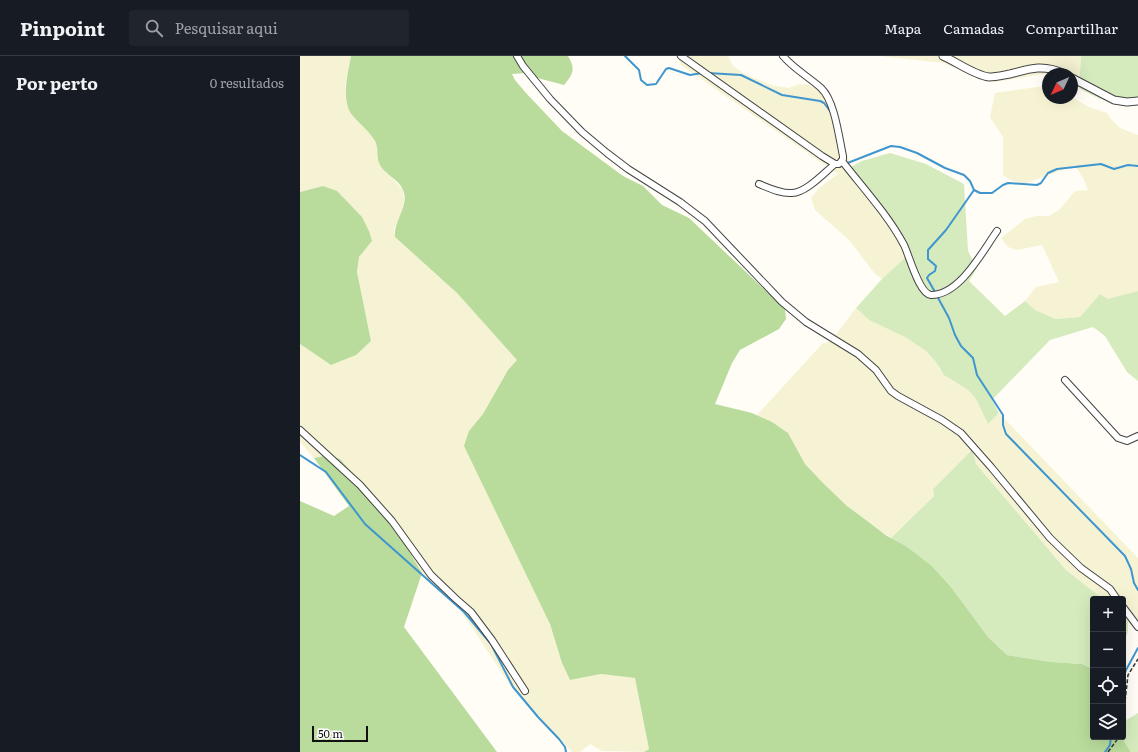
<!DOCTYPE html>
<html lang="pt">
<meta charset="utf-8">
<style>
:root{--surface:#171b24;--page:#20242c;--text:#f1f3f6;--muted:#9ea1a6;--line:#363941}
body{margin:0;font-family:Literata,serif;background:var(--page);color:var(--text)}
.controls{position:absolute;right:12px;bottom:12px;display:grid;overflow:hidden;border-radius:4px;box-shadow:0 4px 16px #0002}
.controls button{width:36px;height:36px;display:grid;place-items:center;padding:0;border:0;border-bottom:1px solid var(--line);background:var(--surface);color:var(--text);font:20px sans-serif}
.compass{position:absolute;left:742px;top:12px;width:36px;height:36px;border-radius:50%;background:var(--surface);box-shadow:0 4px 16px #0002;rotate:226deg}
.scale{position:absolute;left:12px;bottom:10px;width:56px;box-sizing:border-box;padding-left:4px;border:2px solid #111;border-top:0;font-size:11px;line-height:14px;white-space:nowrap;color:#111;-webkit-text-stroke:3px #fff;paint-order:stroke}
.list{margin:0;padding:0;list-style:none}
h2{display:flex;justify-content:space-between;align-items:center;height:52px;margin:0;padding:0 16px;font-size:17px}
h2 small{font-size:13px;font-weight:400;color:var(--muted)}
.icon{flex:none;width:22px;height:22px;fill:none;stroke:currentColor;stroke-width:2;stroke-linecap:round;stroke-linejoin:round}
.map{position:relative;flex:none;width:838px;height:696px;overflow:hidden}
header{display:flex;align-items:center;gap:24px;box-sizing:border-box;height:56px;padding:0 20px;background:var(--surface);border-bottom:1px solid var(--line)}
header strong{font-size:19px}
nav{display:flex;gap:22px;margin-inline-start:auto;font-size:14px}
.search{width:280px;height:36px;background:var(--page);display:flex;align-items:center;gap:10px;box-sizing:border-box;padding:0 14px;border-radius:4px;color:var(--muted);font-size:15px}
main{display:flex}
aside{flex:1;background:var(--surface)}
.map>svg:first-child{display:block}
</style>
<header>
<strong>Pinpoint</strong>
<div class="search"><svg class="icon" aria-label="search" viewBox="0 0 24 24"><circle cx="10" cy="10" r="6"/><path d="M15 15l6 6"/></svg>Pesquisar aqui</div>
<nav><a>Mapa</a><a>Camadas</a><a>Compartilhar</a></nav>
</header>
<main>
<aside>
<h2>Por perto<small>0 resultados</small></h2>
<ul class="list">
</ul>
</aside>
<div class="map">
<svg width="838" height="696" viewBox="0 0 838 696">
<rect width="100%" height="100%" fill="#fffdf5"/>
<g fill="#f6f3d4">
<path d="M0,0H51L45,30L46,44L51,58L69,76L76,87L80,108L86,117L94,124L103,134L104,146L102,157L94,173L95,181L157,237L217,304L208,314L183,358L169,375L250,568L262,607L270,624L301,618L335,622L349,693L344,696L302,695L290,688L280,696H272L210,629L153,543L141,535L122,517L95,472L63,429L40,403L28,399L14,402L0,386V288L31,309L56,299L71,285L57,216L59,201L72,185L23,130L0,136Z"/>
<path d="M377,0H428L433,10L445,18L471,29L488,32L500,28L508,29L519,33L532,50L551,111L610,197L582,223L575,218L549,184L515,154L511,142L519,132L538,118L381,9Z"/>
<path d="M581,0H781L779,32L772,28V18H743L695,26L688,25L643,7Z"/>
<path d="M744,30H748V42H772V41L789,51L807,57L810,62L820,72L838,79V235L808,244L800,238L780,261L756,263L735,254L725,245L736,231L759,226L742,189L717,194L708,191L701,182L725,163L736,160H749L760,153L775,135L788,134L784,124L775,109L724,128L712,125L703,119V81L690,61L695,37Z"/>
<path d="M556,252L569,264L607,282L626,294L635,305L640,314L650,323L668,334L676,343L688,368L699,357L838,502V575L823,561V543H803L766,514L676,408L673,396L674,393L633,433L634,440L591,482L547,450L523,427L505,408L487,377L457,359L522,288L531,285Z"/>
</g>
<g fill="#d5ebbd">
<path d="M781,0H838V48C811,47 803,46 779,32Z"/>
<path d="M590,97L626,108L664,128L668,195L677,212L669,225L705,260L725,245L735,254L756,263L780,261L800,238L808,243L838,235V325L827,316L805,280L793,271L750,284L692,344L699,357L688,368L676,343L668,334L644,319L635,305L626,295L607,282L569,264L556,252L582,223L610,197L551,111L562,105Z"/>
<path d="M674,392L673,396L676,408L766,514L803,543H793V613L782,608L751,606L707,599L688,581L651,531L632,510L606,490L591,482L634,440L633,433Z"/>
<path d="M823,561L828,565V575L823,590Z"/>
<path d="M838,657V696H831L821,681H823V666Z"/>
</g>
<g fill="#b9dc9c">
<path d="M51,0H268C276,13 273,18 264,29L234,21L226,17L212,18L215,24L226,37L262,75L323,120L343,130L362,149L389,162L485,253L486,263L479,273L440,294L432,307L415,348L452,357L472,366L488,377L505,408L523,427L547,450L566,464L587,480L606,490L632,510L651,531L688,581L707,599L751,606L782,608L793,613V681H821L831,696H344L349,693L335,622L301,618L270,624L262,607L250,568L164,390L169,375L183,358L208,314L217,304L157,237L95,181C93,165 110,150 103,134C99,123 85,119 80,109C76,102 79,92 75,85C69,75 60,68 53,60C40,45 48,17 51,0Z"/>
<path d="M23,130L37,135L62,161L69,175L72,185L59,201L57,216L71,285L56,299L31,309L0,288V136Z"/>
<path d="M28,399L40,403L63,429L95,472L122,517L104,571L197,696H0V445L34,460L49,450L14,402Z"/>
</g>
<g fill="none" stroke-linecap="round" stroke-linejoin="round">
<g stroke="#3f96cf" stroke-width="2">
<path d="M325,0L339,14L341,24L347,29L356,28L366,13L369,12L390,19L402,17"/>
<path d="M408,17L441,19L482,39L520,45L524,47L530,55"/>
<path d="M545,108L591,90L600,91L617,97L645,112L664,119L670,125L674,134"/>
<path d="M674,134L680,137H692L703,129L708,127L737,129L741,127L748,117L757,113L801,108L814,113L828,109L838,110"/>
<path d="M635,236L627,222L629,219L635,215L636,210L628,203V194L646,174L674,134"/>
<path d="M637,240L649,262L655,279L661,290L673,302L677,319L703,359V369L706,378L825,500L831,513L834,527L838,534"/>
<path d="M0,399L26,416L65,468L164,556L191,588L213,631L238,661L259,683L265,691L266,696"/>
<path d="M823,623L826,614L838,592"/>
<path d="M805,696L810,689L811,681"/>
</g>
<defs>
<g id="minor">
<path d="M217,0L223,10L250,43L282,76L307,97L328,113L380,146L405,165L482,246L506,266L558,298L576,314L591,335L598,340L642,364L661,377L691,411L750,482L781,512L810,533L817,543"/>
<path d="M381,0L522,100L535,108H539L543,103V100C539,82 535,45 521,32C509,21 494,13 483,0"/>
<path d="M542,105C563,132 588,159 604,189C609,199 619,238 631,239C660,239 682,196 697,175"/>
<path d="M459,128C469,132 481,138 492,137C506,137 525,116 535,108"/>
<path d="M765,324L818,382L827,385L838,380"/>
<path d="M0,374L60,429L92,465L131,519L156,543L171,556L192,584L225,635"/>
<path d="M823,551L838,571"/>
</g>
<g id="tertiary">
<path d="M643,0C657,6 674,19 689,21C695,21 704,19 710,18C731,12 744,8 765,18"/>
<path d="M772,22L814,44L827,46L838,45"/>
</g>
</defs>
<use href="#minor" stroke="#444" stroke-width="8"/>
<use href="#tertiary" stroke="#444" stroke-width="9"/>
<g stroke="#333" stroke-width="1.5" stroke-dasharray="4 2" stroke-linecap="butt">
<path d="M823,663L828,619L838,603"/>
<path d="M808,696L819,681"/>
</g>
<use href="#minor" stroke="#fff" stroke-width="6"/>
<use href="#tertiary" stroke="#fff" stroke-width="7"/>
</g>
</svg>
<div class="controls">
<button>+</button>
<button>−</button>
<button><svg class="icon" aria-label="locate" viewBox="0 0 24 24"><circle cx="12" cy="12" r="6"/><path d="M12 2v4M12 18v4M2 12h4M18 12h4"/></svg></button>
<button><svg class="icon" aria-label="layers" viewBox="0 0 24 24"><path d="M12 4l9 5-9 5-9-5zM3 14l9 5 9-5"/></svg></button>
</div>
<svg class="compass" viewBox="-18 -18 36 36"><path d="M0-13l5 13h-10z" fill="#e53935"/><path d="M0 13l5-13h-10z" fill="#9ea1a6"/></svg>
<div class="scale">50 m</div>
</div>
</main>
